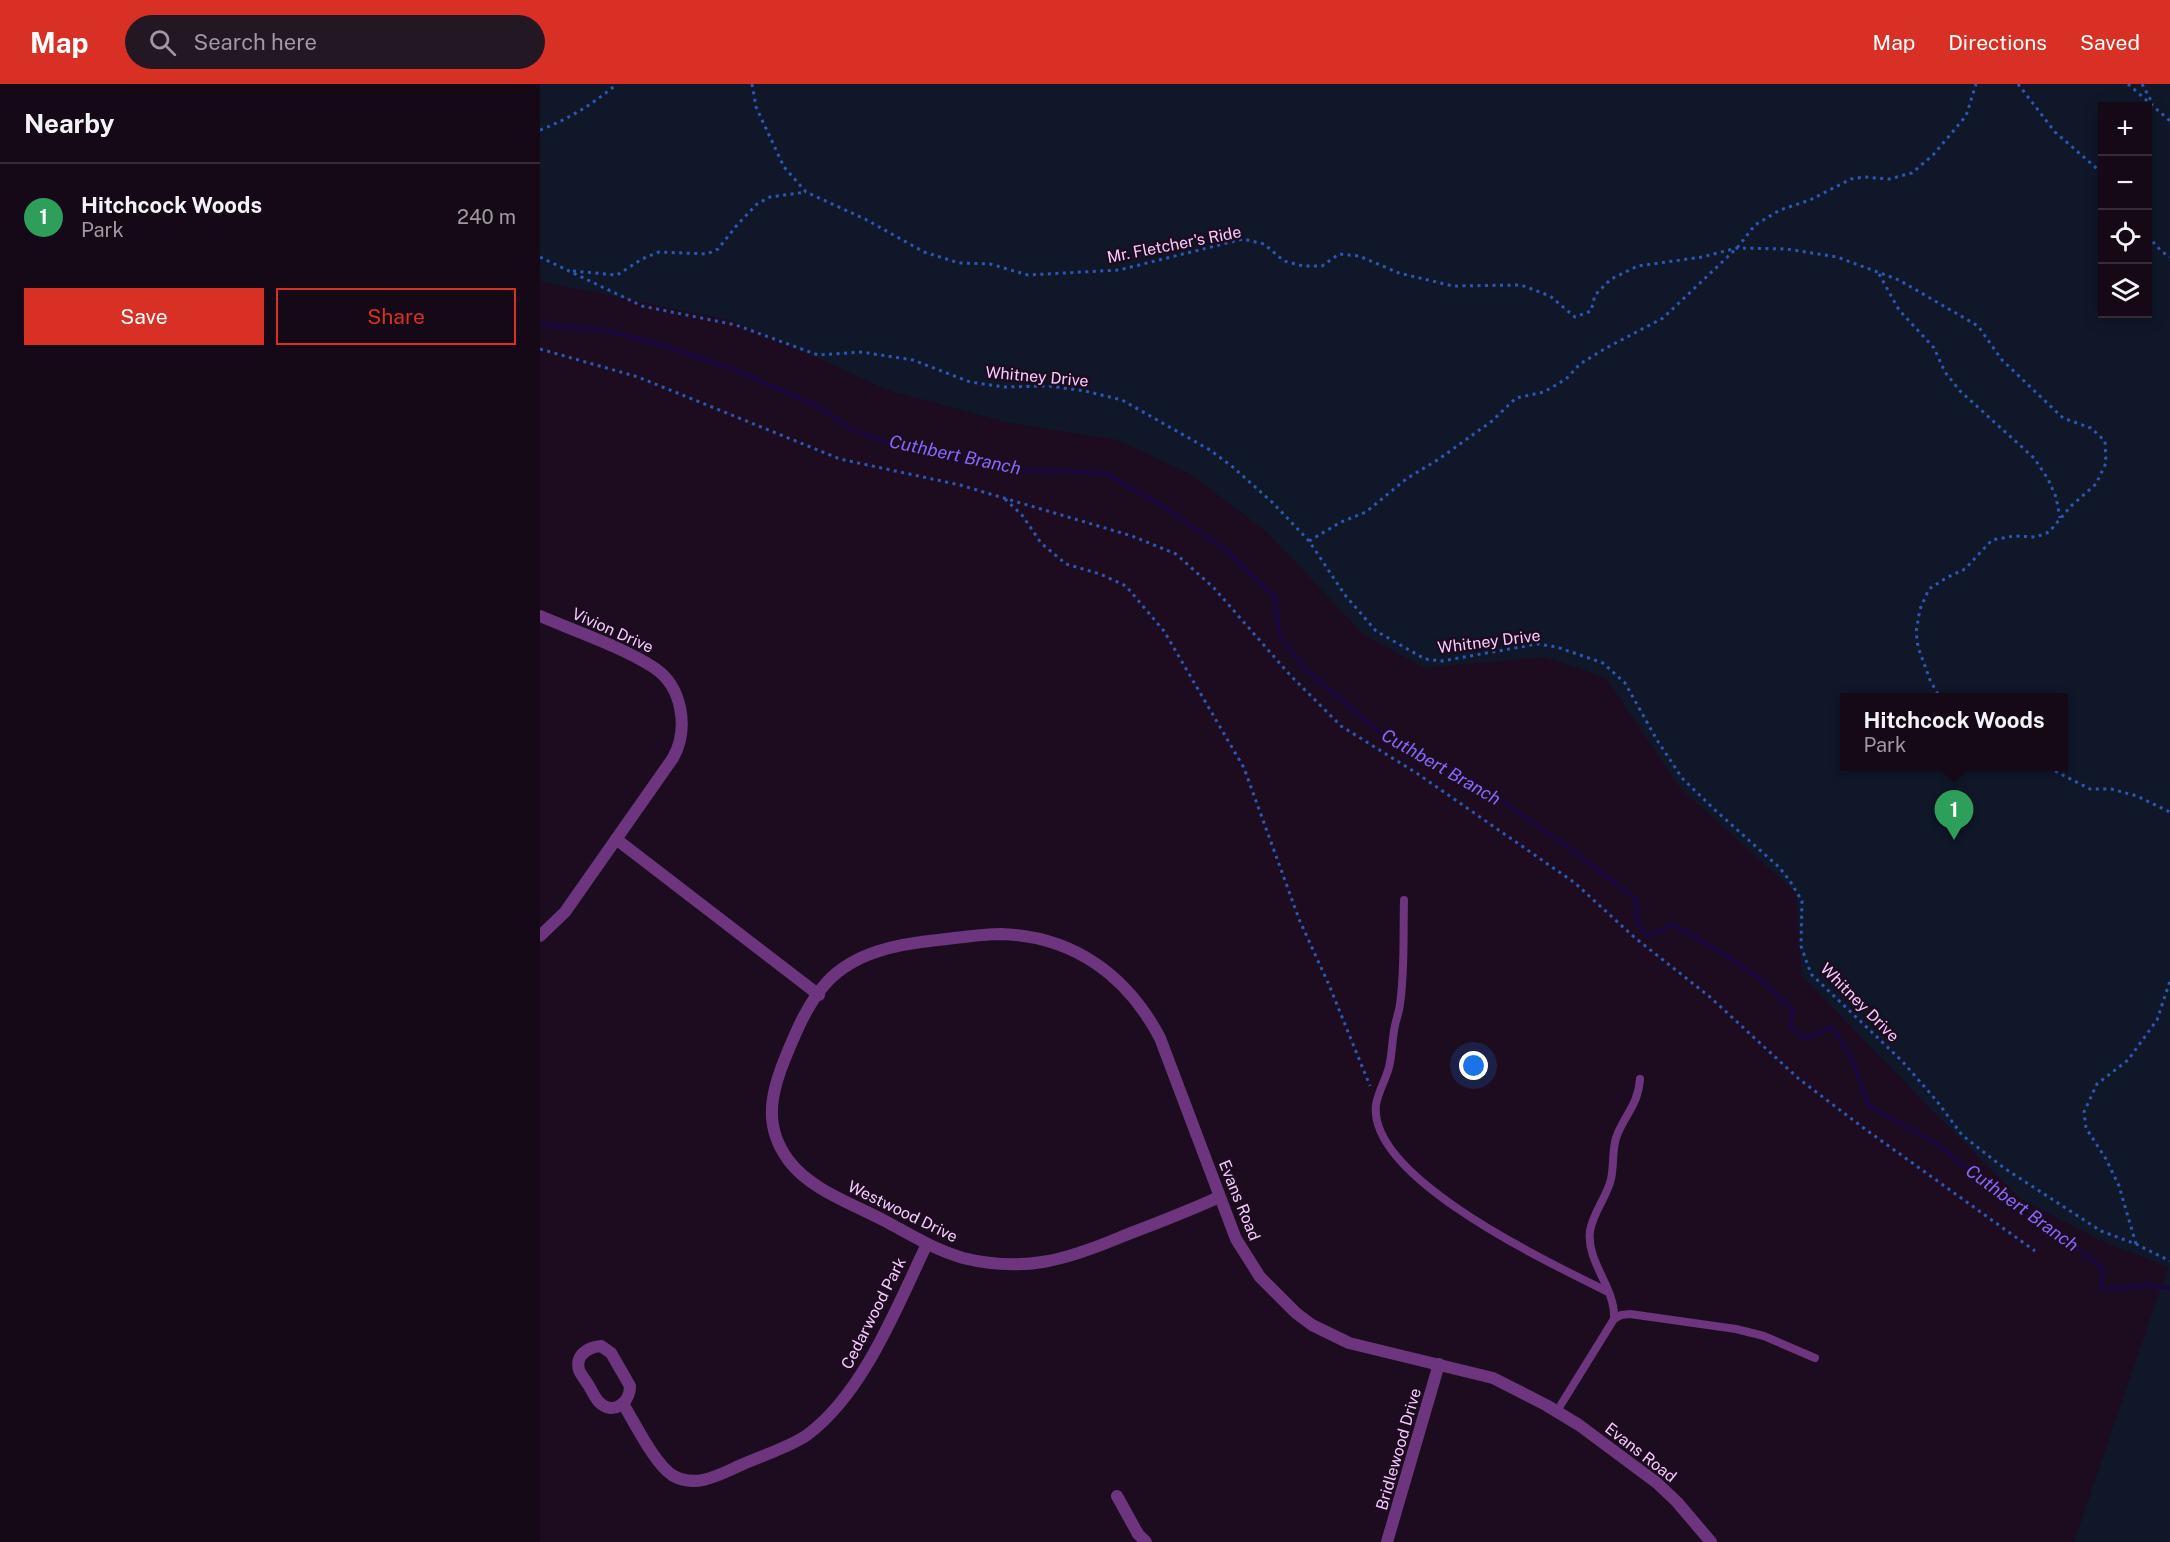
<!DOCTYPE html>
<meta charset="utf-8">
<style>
:root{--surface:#160917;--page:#231724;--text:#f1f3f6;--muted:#9e9aa1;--line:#352a36;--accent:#d93025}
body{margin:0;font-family:"Public Sans",sans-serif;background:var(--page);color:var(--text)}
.controls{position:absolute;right:18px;top:18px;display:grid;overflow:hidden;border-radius:0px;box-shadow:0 3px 15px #0003}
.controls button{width:54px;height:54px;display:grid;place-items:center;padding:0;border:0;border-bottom:2px solid var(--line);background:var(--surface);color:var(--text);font:30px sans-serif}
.you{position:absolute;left:934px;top:982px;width:21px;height:21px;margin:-15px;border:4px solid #fff;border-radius:50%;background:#1a73e8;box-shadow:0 0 0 9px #1a73e833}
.badge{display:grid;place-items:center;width:39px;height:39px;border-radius:50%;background:var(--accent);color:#fff;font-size:20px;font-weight:700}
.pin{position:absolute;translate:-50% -50px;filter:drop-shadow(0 2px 3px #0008)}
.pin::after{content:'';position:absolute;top:32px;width:21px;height:18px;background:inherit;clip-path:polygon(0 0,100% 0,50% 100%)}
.popup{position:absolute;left:1300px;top:609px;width:228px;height:78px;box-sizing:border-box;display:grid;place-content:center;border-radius:0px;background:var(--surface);filter:drop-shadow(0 2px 4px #0005);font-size:20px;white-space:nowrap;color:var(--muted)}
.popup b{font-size:22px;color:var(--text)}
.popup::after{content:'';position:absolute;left:50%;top:100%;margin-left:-12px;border:12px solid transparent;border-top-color:var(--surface)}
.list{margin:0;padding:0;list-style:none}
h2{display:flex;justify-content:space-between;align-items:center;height:78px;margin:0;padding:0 24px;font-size:26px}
h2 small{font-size:20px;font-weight:400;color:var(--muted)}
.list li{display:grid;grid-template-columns:39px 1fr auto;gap:18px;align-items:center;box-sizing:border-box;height:108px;padding:0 24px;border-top:2px solid var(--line)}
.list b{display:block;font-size:22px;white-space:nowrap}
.list p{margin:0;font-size:20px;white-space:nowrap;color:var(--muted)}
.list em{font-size:20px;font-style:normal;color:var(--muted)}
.actions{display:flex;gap:12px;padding:18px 24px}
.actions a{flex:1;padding:14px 0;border:2px solid var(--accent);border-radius:0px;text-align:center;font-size:21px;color:var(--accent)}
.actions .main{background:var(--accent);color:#fff}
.icon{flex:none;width:33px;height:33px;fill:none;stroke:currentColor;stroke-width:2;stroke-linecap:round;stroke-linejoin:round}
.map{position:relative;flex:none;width:1630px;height:1458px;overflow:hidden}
header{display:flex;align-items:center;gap:36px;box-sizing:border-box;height:84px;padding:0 30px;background:var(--accent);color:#fff}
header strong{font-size:28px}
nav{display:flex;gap:33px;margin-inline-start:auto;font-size:21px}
.search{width:420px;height:54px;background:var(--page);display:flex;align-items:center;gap:15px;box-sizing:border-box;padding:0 21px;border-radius:33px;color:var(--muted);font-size:22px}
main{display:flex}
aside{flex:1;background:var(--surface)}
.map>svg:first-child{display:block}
</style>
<header>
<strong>Map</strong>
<div class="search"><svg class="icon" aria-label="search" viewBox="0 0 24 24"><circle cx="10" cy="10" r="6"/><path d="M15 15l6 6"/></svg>Search here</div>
<nav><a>Map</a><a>Directions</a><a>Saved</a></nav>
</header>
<main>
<aside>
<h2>Nearby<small></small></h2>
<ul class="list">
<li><span class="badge" style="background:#2e9e5b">1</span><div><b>Hitchcock Woods</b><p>Park</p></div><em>240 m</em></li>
</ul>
<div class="actions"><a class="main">Save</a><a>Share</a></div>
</aside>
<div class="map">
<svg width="1630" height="1458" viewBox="0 0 1630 1458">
<rect width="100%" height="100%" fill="#1d0c1f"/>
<path fill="#0f1729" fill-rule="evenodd" d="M0,0H1630V1458H1534L1628,1183L1559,1156L1481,1115L1418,1053L1262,892L1256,809L1140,704L1066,594L1005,573L884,584L823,550L728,449L652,391L578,356L466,338L344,305L301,284L190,236L3,198L0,195ZM1562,22H1608V230H1562ZM1304,614H1524V682H1304Z"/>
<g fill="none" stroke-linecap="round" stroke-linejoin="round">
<path stroke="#1a083c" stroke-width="4.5" d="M0,240L68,247L126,262L195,286L278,322L311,345L361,364L467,386L528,387L566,390L626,424L688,468L735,513L739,550L765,585L841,649L933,696L1026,762L1096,815L1097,840L1108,852L1133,840L1190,874L1220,895L1253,926L1250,943L1266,955L1292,943L1310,971L1329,1022L1396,1059L1464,1115L1500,1134L1563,1185L1561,1202L1566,1205L1607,1201L1630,1204"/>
<g stroke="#2a58b3" stroke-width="3" stroke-dasharray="3 4.5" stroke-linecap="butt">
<path d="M212,0L216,23L244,83L266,108L325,135L384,168L419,179L450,180L488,191L579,186L703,155L724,160L744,177L763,182H782L799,170L819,172L859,189L913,202L981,201L1010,212L1035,233L1051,227L1055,211L1071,195L1098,182L1162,173L1197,164L1247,165L1297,173L1359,196L1438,242L1462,276L1523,334L1551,344L1565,357L1566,379L1556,400L1531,422L1509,448L1496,453L1474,452L1452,456L1425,485L1406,494L1389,505L1380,525L1376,548L1378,563L1390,596L1400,614"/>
<path d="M1478,0L1515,48L1562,89"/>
<path d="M1588,0L1630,37"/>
<path d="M1602,0L1613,20"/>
<path d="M0,46C29,35 53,20 77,0"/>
<path d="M1608,152L1621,167L1630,173"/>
<path d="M0,173L102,222L196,241L278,271L321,268L373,276L430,298L464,303L510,302L545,307L582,316L670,366L694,384L733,419L769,457L805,511L836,547L885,575L902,577L997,560L1017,563L1063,579L1085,599L1117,656L1142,694L1175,726L1239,783L1250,797L1262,817L1261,862L1271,890L1362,977L1396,1016L1422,1051L1464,1084L1561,1147L1596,1160L1630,1177"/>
<path d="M33,187L77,191L102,175L119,168L167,170L178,165L197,141L217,120L230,113L266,108"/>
<path d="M1339,190L1359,226L1394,264L1405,288L1420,307L1494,374L1508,395L1516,413L1520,434"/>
<path d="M0,265L98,293L300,375L420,401L592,452L636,470L674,504L750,591L801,642L878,690L1035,799L1094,853L1170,913L1259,995L1325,1045L1495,1167"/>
<path d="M465,415L482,431L501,459L526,480L560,490L586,502L624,547L704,684L759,835L789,901L830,1002"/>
<path d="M769,457L801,438L826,428L866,395L899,375L952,337L976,314L1004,308L1026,295L1040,280L1066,264L1123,234L1197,164L1215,141L1240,126L1270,116L1311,95L1325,93L1349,95L1372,89L1393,71L1426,32L1436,0"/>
<path d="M1501,682L1515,687L1550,705H1571L1597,712L1630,728"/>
<path d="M1596,1160L1579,1102L1566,1075L1546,1044L1544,1028L1557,1000L1588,976L1617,936L1630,897"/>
</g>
<g stroke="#6e357f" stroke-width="8">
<path d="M864,816C863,850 865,886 860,920C859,929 855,938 854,947C852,958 852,971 849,983C846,995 838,1008 836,1021C828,1095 1013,1180 1068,1208"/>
<path d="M1074,1235L1081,1231L1090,1230L1196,1245L1224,1252L1275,1274"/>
<path d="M1017,1327L1074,1235C1076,1204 1046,1178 1050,1147C1053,1128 1067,1113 1071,1095C1074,1082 1072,1067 1076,1054C1084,1031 1098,1022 1100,995"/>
</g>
<g stroke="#6e357f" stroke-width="12">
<path d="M0,532C35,547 82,563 113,583C143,602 149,645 133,674L25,828L0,852"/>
<path d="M76,755L279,911"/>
<path d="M679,1113C647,1128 614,1140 581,1153C526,1176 484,1189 423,1174C395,1166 371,1151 347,1138C314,1120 272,1107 249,1077C224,1044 230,1012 244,977C255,950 267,920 287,898C315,868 358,860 398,856C419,854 440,850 461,850C533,852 587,891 620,954L696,1155L720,1193L756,1229L772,1241L809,1259L953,1294L1006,1321L1039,1341L1117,1399L1137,1418L1171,1458"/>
<path d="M61,1262L71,1269L90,1302C90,1319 73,1332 59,1318C55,1314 52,1307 49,1302C46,1297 41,1291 39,1286C35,1271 48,1263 61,1262Z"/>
<path d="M83,1320C95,1339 114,1379 132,1391C155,1405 179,1391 201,1381C219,1373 252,1362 267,1351C324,1309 357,1222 387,1160"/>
<path d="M577,1412L598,1450L606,1458"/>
<path d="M847,1458L899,1280"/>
</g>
</g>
<g text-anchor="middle" stroke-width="5" stroke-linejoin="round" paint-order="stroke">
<g font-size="16" fill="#f6caff" stroke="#1d0c1f">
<text transform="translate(634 160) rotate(-11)" y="6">Mr. Fletcher's Ride</text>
<text transform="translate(497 292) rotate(5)" y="6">Whitney Drive</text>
<text transform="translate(73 546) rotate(24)" y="6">Vivion Drive</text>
<text transform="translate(949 557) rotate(-7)" y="6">Whitney Drive</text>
<text transform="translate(1320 918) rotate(45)" y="6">Whitney Drive</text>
<text transform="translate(700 1116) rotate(68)" y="6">Evans Road</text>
<text transform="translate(363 1127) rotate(26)" y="6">Westwood Drive</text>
<text transform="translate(333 1229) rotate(-63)" y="6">Cedarwood Park</text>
<text transform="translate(858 1365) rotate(-74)" y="6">Bridlewood Drive</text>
<text transform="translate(1101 1368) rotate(38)" y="6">Evans Road</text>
</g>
<g font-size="18" font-style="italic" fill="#8569ff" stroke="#1d0c1f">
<text transform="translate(415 371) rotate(12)" y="6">Cuthbert Branch</text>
<text transform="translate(901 683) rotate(30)" y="6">Cuthbert Branch</text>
<text transform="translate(1482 1124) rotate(36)" y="6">Cuthbert Branch</text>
</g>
</g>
</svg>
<div class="controls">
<button>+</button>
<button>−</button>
<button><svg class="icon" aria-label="locate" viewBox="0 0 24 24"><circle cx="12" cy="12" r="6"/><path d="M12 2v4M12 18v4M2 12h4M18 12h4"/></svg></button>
<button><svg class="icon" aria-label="layers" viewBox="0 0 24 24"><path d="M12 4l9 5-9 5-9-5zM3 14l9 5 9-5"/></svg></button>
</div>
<div class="you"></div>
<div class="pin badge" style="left:1414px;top:756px;background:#2e9e5b">1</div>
<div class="popup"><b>Hitchcock Woods</b>Park</div>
</div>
</main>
